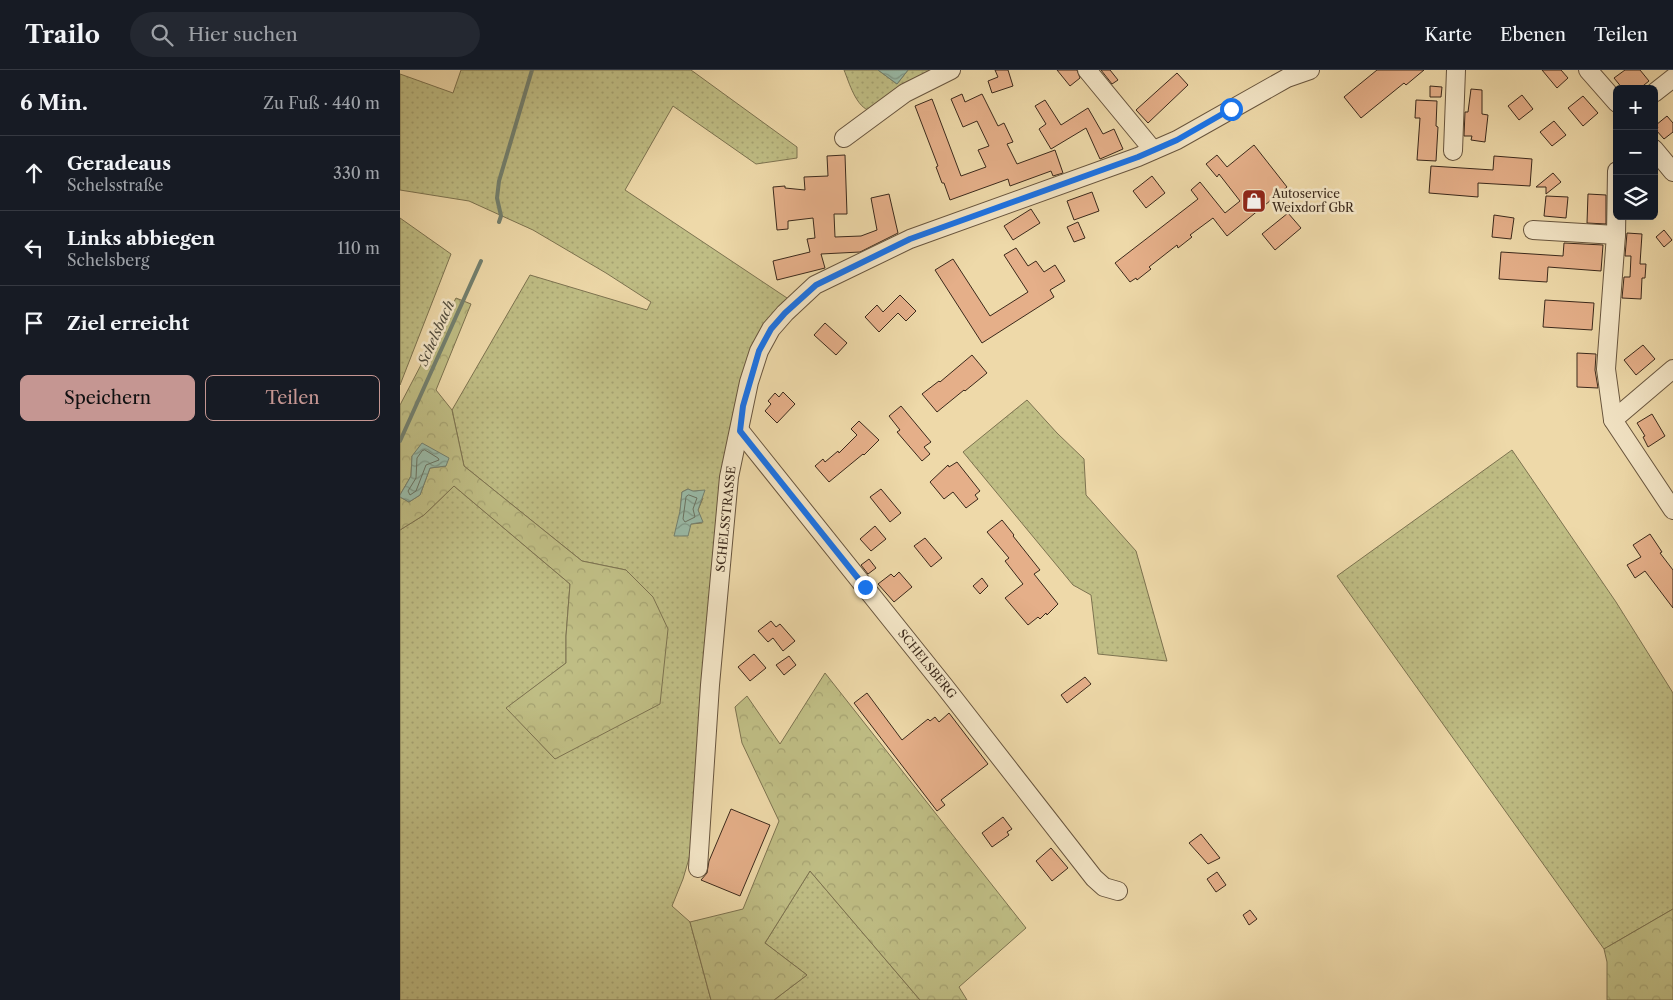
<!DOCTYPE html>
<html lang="de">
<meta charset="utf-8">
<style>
:root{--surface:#171b24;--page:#242831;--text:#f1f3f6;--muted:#9ea1a6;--line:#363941;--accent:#c59692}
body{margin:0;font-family:"Libre Caslon Text",serif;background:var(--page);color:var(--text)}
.controls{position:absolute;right:15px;top:15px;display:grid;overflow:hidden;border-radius:8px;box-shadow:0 5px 20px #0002}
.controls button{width:45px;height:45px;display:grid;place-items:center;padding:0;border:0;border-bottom:1px solid var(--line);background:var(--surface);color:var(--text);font:25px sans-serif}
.stop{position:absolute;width:15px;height:15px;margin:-11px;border:4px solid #1a73e8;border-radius:50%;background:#fff}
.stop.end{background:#1a73e8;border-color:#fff;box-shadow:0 1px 5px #0008}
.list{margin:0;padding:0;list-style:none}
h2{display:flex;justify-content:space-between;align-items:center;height:65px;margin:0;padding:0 20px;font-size:21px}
h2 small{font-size:16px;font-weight:400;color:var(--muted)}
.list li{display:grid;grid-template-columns:32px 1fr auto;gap:15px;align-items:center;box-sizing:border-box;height:75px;padding:0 20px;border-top:1px solid var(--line)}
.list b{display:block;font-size:19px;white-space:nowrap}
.list p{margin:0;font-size:16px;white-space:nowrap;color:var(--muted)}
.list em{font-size:16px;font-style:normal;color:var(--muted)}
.actions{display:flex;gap:10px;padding:15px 20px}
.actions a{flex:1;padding:11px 0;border:1px solid var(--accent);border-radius:8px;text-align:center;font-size:18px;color:var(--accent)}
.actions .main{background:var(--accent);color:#111}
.icon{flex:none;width:28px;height:28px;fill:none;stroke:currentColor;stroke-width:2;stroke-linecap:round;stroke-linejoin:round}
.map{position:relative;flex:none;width:1273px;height:930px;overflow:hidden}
header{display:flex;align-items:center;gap:30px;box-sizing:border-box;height:70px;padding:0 25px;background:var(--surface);border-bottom:1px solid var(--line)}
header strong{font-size:24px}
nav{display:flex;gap:28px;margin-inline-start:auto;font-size:18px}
.search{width:350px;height:45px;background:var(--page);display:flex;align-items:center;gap:12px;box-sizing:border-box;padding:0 18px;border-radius:28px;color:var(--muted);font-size:19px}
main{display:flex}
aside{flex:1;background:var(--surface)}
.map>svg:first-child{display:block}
</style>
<header>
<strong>Trailo</strong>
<div class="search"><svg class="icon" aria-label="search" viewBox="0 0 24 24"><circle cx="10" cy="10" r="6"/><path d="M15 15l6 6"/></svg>Hier suchen</div>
<nav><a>Karte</a><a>Ebenen</a><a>Teilen</a></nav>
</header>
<main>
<aside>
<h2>6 Min.<small>Zu Fuß · 440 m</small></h2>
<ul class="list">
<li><svg class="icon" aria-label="ahead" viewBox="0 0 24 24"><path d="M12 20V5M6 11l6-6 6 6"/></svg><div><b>Geradeaus</b><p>Schelsstraße</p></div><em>330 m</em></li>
<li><svg class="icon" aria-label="left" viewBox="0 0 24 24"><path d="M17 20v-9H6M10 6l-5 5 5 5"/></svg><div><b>Links abbiegen</b><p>Schelsberg</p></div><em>110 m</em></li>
<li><svg class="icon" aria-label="arrive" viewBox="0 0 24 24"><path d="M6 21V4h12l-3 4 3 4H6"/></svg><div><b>Ziel erreicht</b></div></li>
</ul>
<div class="actions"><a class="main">Speichern</a><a>Teilen</a></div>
</aside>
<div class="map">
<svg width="1273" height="930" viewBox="0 0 1273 930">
<defs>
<pattern id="grass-dots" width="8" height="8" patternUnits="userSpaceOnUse" patternTransform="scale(1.25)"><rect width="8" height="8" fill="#bfbd84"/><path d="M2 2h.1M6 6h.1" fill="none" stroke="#a5a271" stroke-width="1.8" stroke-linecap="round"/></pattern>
<pattern id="forest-crowns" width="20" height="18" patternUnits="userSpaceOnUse" patternTransform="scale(1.25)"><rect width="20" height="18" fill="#bfbd84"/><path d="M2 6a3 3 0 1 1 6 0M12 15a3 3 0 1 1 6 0" fill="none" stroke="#a5a271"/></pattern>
<pattern id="water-waves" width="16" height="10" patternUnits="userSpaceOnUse" patternTransform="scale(1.25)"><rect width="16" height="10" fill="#99baa7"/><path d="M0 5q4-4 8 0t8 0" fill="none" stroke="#7e9787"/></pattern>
</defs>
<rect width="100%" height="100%" fill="#eed9a9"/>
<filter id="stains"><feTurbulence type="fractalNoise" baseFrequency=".004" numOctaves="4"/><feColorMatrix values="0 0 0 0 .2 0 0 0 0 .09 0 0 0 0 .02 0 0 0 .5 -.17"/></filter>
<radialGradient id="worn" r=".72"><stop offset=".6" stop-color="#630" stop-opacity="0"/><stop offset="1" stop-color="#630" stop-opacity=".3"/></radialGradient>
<g fill="url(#grass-dots)" stroke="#7d7350" fill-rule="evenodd">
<path d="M61,0H291L397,77V88L356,94L273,36L225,120L390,230L339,329L295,768L283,809L272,836L290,852L311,930H0V460L24,445L54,416L170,514L166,566V593L107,638L155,689L226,500L182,491L64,396L52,340L130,205L247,240L251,232L206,203L133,160L69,131L0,120V4L53,23ZM288,419L303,428L298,440L302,453L291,454L280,441L282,422Z"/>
<path d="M444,0H478L497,14L508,0H542L471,41C456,38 449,12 444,0Z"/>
<path d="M0,148L51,184L0,315Z"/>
<path d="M627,330L657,363L684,389L686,425L736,481L767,591L698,584L691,525L673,515L563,382Z"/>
<path d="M1112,380L1216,532L1273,623V839L1204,879L937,506Z"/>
<path d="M410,801L520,930H374L407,905L365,873Z"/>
</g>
<g fill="url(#forest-crowns)" stroke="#7d7350">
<path d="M56,228L71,234L36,320L52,340L64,396L182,491L226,500L253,527L268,559L260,634L155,689L106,638L166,593V566L170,514L54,416L24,445L0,460V427L9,432L20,425L30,398L46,396L12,386L11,406L0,425V335Z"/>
<path d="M425,603L626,858L559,917L567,930H520L410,801L365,873L407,905L374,930H311L290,852L343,839L379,751L342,673L335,637L347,626L380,674Z"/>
<path d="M1273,839V930H1207V892L1204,879Z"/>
</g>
<g fill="url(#water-waves)" stroke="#73806f">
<path d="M478,0H508L497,14Z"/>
<path d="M22,373L49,388L46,396L30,398L20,425L9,432L0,427V425L11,406L12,386Z"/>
<path d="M288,419L293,421L305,420L298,440L303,452L291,454L288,466H274L280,441L282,422Z"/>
</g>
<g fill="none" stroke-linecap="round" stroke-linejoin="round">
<g stroke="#6a7261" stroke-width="1">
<path d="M25,380L38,388L39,390L26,395L16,421L10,425L8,421L16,408L17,388L22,381Z"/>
<path d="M289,425L297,428L293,439L295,447L285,452L283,449L286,427Z"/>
</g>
<g stroke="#73806f" stroke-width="4">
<path d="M99,152L101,146L97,128L99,111L132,0"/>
<path d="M0,371L81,191"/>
</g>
</g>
<g fill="#e5af89" stroke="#3b291b">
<path d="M595,0H608L613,16L592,23L588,11L598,7Z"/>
<path d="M657,0H677L680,8L670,16Z"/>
<path d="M701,0H710L718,10L712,14Z"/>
<path d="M977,0H1024L1006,15L1004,13L961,48L944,27Z"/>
<path d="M1142,0H1161L1168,8L1157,18Z"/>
<path d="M1225,0H1240L1249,11L1239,19H1223L1214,8Z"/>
<path d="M777,3L788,15L748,53L736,40Z"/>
<path d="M1030,16L1042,17L1041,27H1030Z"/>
<path d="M1071,19L1082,20V44L1088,45L1085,72L1071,70L1072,66H1064L1065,42H1068Z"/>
<path d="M562,24L565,32L582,24L598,56L604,53L613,72L607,74L617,94L655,80L663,103L653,106L651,101L610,116L608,109L550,130L544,113H542L536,97L538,96L515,36L532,29L561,106L586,97L578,80L589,76L577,51L563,57L551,29Z"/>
<path d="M1122,25L1133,39L1119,50L1108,36Z"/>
<path d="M1183,26L1198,43L1183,56L1168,38Z"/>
<path d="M645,30L661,55L688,38L703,64L714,59L723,79L700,89L686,58L651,79L639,59L646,54L635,36Z"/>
<path d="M1016,30L1037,31L1036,56L1038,57L1036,91L1017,90L1020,48H1015Z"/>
<path d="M1267,46L1273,53V62L1264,69L1256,60L1258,58L1256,55Z"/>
<path d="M1154,51L1166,65L1152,76L1140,62Z"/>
<path d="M854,75L887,117L827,166L813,148L790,165L792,167L778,178L777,175L749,197L751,199L737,210L736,208L730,212L715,193L798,129L791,120L800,112L825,143L840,131L819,104L817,107L806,94L817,85L827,97Z"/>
<path d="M445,85L447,144H434L435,167L461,166L477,160L471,128L489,124L498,163L460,182L421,184L425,198L377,210L373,191L410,182L407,169L415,168L413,148L388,151V159L377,160L373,117L385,116V118L405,120L404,107L428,106L427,86Z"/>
<path d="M1094,86L1132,89L1130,116L1078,113V127L1029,123L1031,96L1093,100Z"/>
<path d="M1153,103L1161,112L1146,124V117H1136Z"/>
<path d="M752,106L765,123L746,138L733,121Z"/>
<path d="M692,122L699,141L674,150L667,131Z"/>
<path d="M1188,124L1206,125V154L1187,153Z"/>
<path d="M1146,126L1168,127L1166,148L1144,146Z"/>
<path d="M631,139L640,153L613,170L604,156Z"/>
<path d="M888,143L901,158L875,180L862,164Z"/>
<path d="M1094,145L1114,148L1111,169L1092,167Z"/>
<path d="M678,152L685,168L674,172L667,157Z"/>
<path d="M1264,160L1272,170L1264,177L1256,167Z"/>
<path d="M1227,163L1242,164L1240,194H1246L1245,208H1242L1241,229L1222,228L1224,207H1230L1231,186H1225Z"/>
<path d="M1164,173L1203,175L1201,201L1148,197L1147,212L1099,209L1101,182L1163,186Z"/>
<path d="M616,178L628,196L636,191L644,202L655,195L665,211L650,220L654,227L582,273L535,200L553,189L590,246L628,222L604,185Z"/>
<path d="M500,225L516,241L506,251L498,243L479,262L465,247L477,235L483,242Z"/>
<path d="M1145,230L1194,233L1192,260L1143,257Z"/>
<path d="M425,253L447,273L436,285L414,265Z"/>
<path d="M1243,275L1255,289L1236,305L1224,290Z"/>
<path d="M1177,283L1196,284L1195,300L1198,318L1177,317Z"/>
<path d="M572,285L587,303L565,321L564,320L537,342L522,324L539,311L540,312Z"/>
<path d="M383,322L395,334L377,353L365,341L371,334L368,331L375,323L379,327Z"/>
<path d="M501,336L531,372L524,377L530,384L522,391L497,362L500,360L489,346Z"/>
<path d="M1252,344L1265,366L1248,377L1243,367L1245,366L1237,353Z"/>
<path d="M459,351L479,370L464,385L463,384L429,412L415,396L423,389L425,392L438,381L439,383L457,365L451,359Z"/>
<path d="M557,392L580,421L575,425L578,429L566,438L553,422L544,429L530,412L548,395L549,397Z"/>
<path d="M481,419L501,443L490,452L470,427Z"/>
<path d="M602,450L614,465L613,466L640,500L634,504L658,534L647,545L646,543L640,549L638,547L628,555L605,528L623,514L605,491L609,488L587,462Z"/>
<path d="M475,456L486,469L471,481L460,469Z"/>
<path d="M1250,464L1262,482L1260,483L1273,500V538L1245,501L1235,508L1227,495L1241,487L1233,475Z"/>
<path d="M525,468L542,488L531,497L514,476Z"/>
<path d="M469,489L476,498L468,504L461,495Z"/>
<path d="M499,502L512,517L494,532L478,514L491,504L494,507Z"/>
<path d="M582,508L588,516L580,524L573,516Z"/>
<path d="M371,551L376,557L380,554L395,571L383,581L373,568L368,572L358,561Z"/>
<path d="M354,584L366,598L350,611L338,597Z"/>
<path d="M389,586L396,595L384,605L376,595Z"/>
<path d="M685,607L691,614L667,633L661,625Z"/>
<path d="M467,623L502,670L528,649L530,651L535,647L539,652L549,643L588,694L541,730L545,735L537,741L454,633Z"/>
<path d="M331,739L370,755L340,826L301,810L307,803L309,791Z"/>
<path d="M603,747L612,759L607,762L609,765L592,777L582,763Z"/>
<path d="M801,764L820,788L808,794L789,773Z"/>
<path d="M651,778L668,798L652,811L636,791Z"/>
<path d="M817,802L826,815L816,822L807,809Z"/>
<path d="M850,840L857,849L849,855L843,845Z"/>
</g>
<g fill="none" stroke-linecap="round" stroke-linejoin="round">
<defs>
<g id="minor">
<path d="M687,0L753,80"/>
<path d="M1188,0L1217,33"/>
<path d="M1254,23L1273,8"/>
<path d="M444,68L505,23L551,0"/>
<path d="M1254,79L1273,102"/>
<path d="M1053,81L1056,0"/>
<path d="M1217,101L1216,165L1206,299L1213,350L1273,440"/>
<path d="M1133,160L1216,165"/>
<path d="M1213,350L1273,299"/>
<path d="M340,361L545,617L694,808L704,817L718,821"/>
<path d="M298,798L310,615L329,407L349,312L359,281L371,259L385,243L415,215L510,169L738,87L777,70L887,8L910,0"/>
</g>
</defs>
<use href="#minor" stroke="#68553e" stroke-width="20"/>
<use href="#minor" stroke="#f4e6c7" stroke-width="18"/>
</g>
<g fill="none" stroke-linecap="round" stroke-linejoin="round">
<path stroke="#1a73e8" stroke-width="6" d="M465,517L340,361L343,336L359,281L371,259L385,243L416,215L510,169L738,87L777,70L831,39"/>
</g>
<defs>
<symbol id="shop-square" viewBox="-11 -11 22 22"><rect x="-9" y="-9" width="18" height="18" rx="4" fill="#8f2418" stroke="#f4e6c7"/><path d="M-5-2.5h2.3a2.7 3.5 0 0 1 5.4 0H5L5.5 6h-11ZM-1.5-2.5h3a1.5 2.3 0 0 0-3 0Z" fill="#fff"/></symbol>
</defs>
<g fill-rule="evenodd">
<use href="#shop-square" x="840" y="117" width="28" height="28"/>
</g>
<g text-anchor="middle" stroke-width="5" stroke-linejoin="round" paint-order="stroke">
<g font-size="12" fill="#3b291b" stroke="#f4e6c7" text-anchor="start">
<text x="872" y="128">Autoservice<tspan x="872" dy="14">Weixdorf GbR</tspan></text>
</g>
<g font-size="12" fill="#3b291b" stroke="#f4e6c7">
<text transform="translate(326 449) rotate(-84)" y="4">SCHELSSTRASSE</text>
<text transform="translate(527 594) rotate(51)" y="4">SCHELSBERG</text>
</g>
<g font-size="14" font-style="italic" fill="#524d3e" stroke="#f4e6c7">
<text transform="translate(36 263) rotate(-66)" y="5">Schelsbach</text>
</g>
</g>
<rect width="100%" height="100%" filter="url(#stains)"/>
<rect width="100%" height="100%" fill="url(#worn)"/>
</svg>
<div class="controls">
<button>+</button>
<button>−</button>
<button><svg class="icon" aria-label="layers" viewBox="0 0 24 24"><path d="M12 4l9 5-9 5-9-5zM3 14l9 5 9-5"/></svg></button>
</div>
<div class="stop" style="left:831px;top:39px"></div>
<div class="stop end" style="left:465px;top:517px"></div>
</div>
</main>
